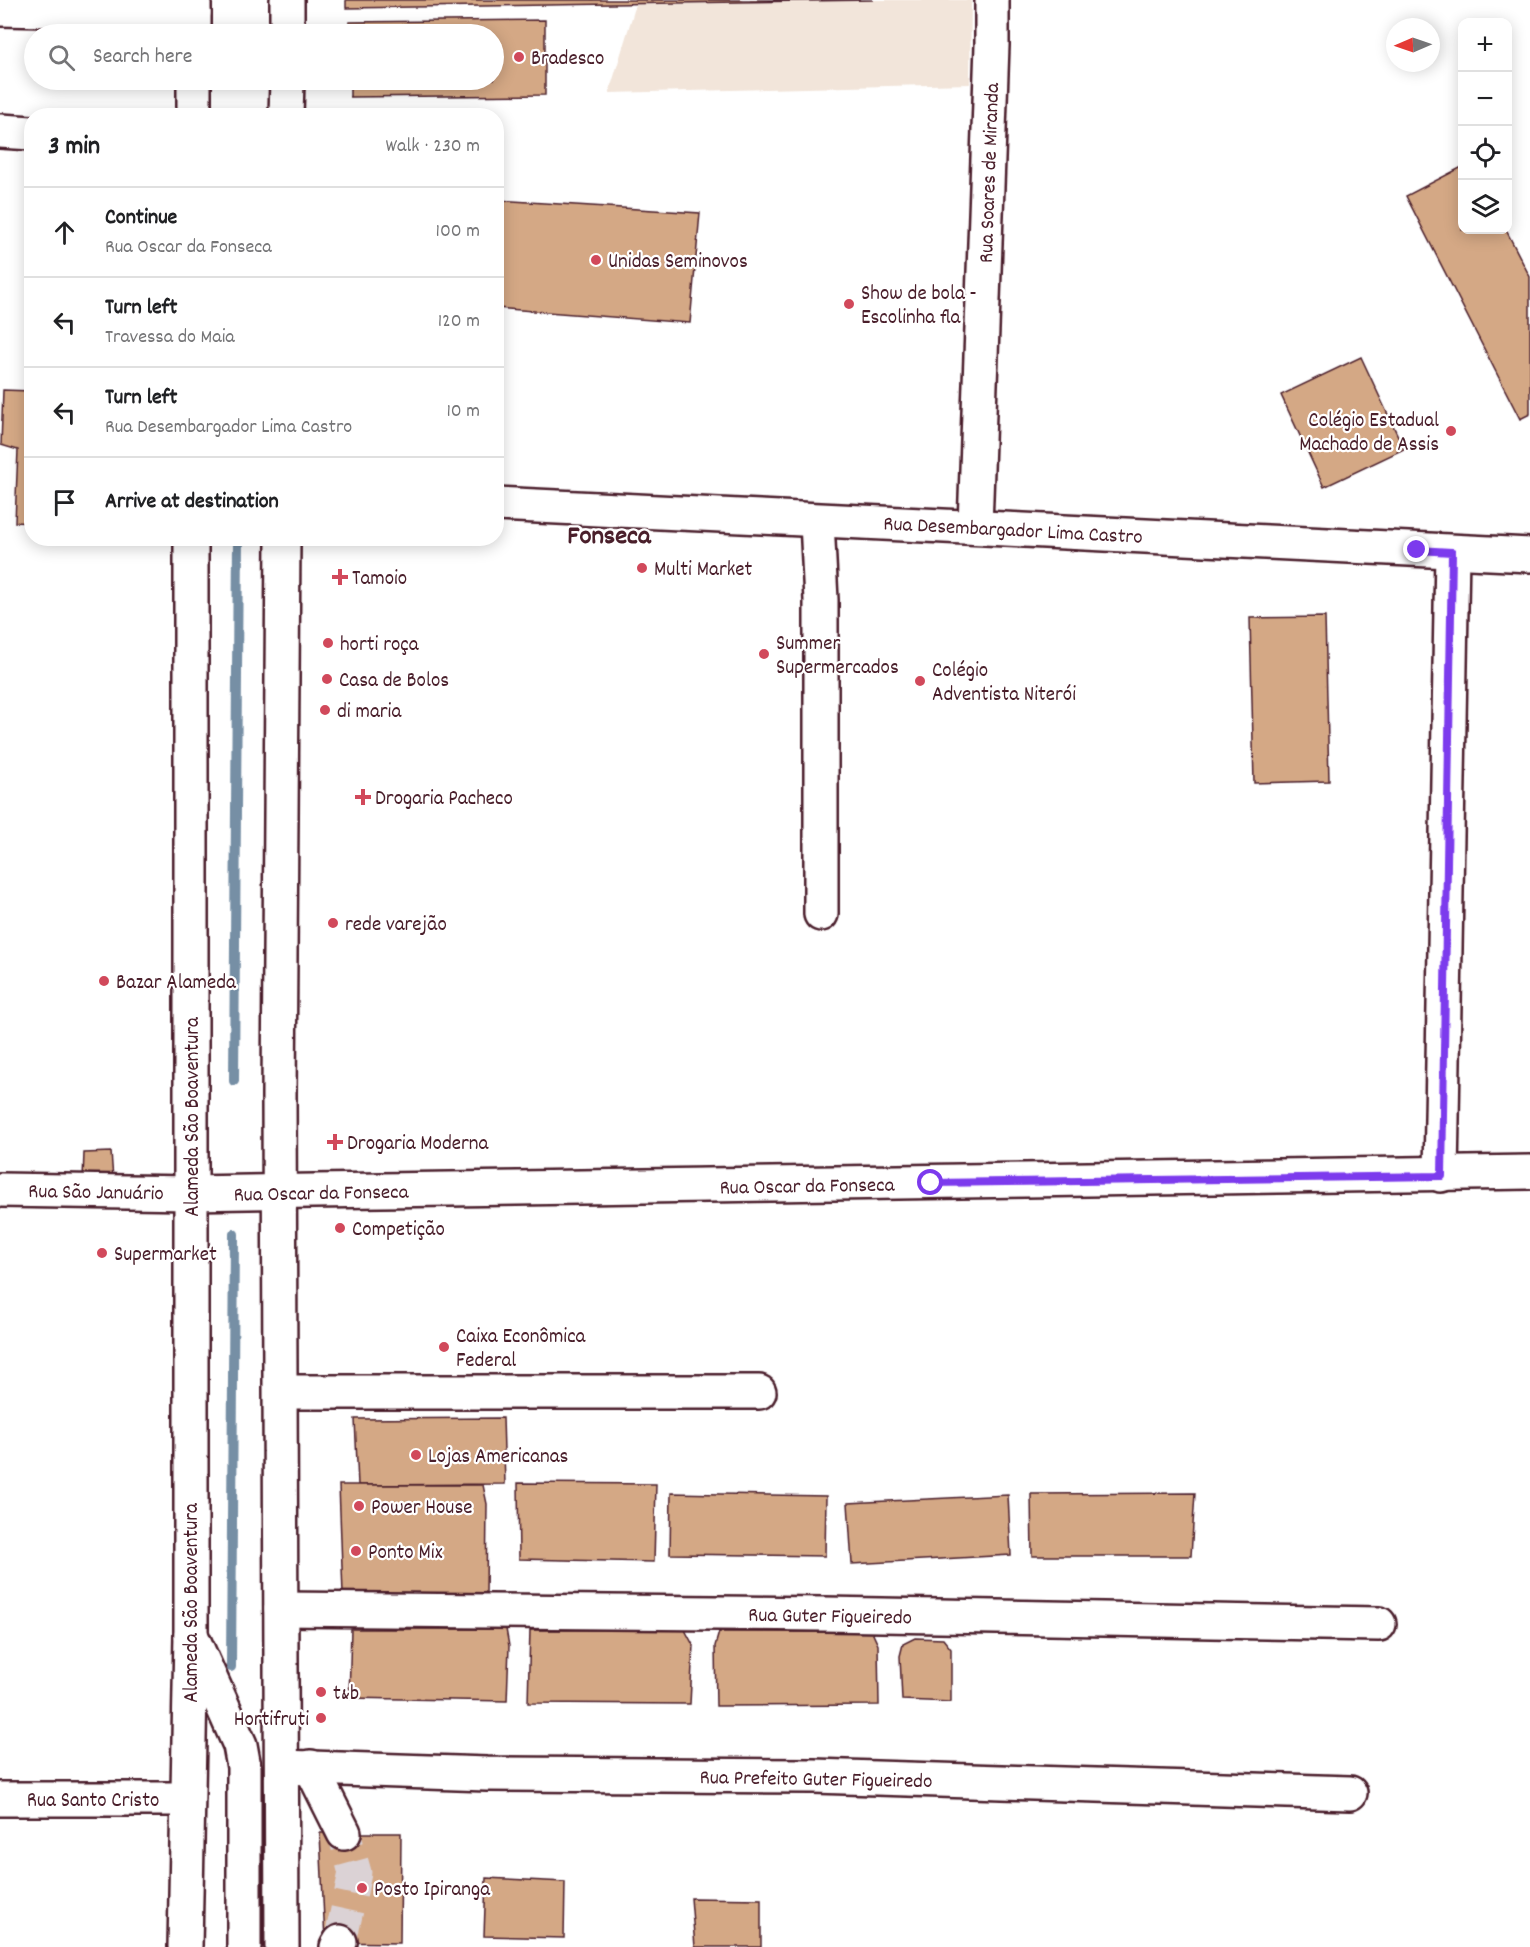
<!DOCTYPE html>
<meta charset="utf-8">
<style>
:root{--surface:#fff;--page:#f2f2f2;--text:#202124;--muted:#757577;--line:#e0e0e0}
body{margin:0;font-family:Dekko,sans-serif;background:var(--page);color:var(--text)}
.controls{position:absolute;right:18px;top:18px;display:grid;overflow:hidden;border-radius:12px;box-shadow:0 3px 15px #0003}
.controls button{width:54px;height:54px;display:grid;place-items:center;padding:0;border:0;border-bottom:2px solid var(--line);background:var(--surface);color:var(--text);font:30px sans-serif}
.compass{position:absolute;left:1386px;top:18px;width:54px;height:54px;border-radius:50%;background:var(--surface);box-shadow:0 3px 15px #0003;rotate:268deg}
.stop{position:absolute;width:18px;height:18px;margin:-14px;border:4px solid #7c3aed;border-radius:50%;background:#fff}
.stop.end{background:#7c3aed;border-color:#fff;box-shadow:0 2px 6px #0008}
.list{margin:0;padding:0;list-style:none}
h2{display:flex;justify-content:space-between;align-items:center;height:78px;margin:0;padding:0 24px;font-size:26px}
h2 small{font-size:20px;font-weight:400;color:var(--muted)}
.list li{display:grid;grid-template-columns:39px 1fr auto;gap:18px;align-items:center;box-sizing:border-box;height:90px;padding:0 24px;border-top:2px solid var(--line)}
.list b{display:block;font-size:22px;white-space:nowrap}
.list p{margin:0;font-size:20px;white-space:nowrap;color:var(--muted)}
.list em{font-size:20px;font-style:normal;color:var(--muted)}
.icon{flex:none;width:33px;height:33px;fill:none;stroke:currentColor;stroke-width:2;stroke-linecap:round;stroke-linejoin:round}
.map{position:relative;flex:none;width:1530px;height:1947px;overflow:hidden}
.search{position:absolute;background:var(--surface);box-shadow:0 3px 15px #0003;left:24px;top:24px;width:480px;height:66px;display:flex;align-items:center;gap:15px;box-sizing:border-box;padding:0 21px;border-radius:33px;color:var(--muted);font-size:22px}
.panel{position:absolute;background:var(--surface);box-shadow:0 3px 15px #0003;left:24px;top:108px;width:480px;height:438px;border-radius:24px}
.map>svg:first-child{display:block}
</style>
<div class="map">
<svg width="1530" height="1947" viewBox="0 0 1530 1947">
<rect width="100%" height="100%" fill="#fff"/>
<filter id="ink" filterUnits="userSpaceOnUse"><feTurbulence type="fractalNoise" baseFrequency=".0167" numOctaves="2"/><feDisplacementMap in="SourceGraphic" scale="12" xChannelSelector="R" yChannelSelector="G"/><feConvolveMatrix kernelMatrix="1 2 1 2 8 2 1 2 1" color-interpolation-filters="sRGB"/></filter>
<g filter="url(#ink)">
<path fill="#f2e5da" d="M346,0H971L970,84L609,93L636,4L346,8Z"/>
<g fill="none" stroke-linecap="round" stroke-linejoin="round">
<g stroke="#768fa5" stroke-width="10">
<path d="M234,1081L238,538"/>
<path d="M231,1667L234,1234"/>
</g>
</g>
<g fill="#d4a885" stroke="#4a1f2b" stroke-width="1.5">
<path d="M346,0H873L346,8Z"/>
<path d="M545,20V95L350,97V80H494V34H349V22Z"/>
<path d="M1462,167V230H1506L1530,277V414L1520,419L1406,196Z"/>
<path d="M496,200L700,213L690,323L496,308Z"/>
<path d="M1361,357L1404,449L1324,487L1281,395Z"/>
<path d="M3,390L32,391V523L15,522L18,450L1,445Z"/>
<path d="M1325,617L1329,781L1254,783L1250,618Z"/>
<path d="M111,1152L113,1179H83L84,1153Z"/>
<path d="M503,1418L505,1484L358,1485L355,1419Z"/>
<path d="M518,1483L656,1484L654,1562L519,1559Z"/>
<path d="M339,1485H483L487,1504L486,1594H343Z"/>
<path d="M671,1493L826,1496L825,1556L670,1554Z"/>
<path d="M1195,1493L1191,1556H1032L1031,1494Z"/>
<path d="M1008,1495L1011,1555L852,1564L848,1503Z"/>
<path d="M351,1629H506L509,1646L507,1701L349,1698Z"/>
<path d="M530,1630H685L693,1645L690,1704L528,1703Z"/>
<path d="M719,1632H872L878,1645L879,1705L716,1706L715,1646Z"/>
<path d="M915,1638L943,1639L951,1649V1702L902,1700L900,1656L903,1644Z"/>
<path d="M320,1833H401L400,1943L325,1942Z"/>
<path d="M486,1878L565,1882L564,1938L484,1936Z"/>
<path d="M691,1898L761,1899V1947H695Z"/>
</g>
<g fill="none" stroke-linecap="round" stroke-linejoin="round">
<path stroke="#dbd2d5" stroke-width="33" stroke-dasharray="33 16" stroke-linecap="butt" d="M340,1942L355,1873L344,1833"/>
<defs>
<g id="minor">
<path d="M0,9L194,13"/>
<path d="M0,131L32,133"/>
<path d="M817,522L821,600V914"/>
<path d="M975,526L992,45V0"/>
<path d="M1441,1175L1452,552"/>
<path d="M0,1190L191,1193L1530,1172"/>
<path d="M281,1392H759"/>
<path d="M281,1609L824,1614L1379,1624"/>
<path d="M191,1635L240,1745L244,1767V1947"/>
<path d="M282,1767L487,1774L814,1776L1350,1793"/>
<path d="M311,1767L344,1833"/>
<path d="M0,1799H186"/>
<path d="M337,1947L340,1942"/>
</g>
<path id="major" d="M496,504L1530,555"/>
<g id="highway">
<path d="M194,0V34"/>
<path d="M287,34V0"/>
<path d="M194,80V116"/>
<path d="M286,116L287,80"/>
<path d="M185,1947L191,1635V538"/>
<path d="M282,1947L279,1095L283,538"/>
</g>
</defs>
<use href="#minor" stroke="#4a1f2b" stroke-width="38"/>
<use href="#major" stroke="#4a1f2b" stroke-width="38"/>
<use href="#highway" stroke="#4a1f2b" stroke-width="38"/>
<use href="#minor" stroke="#fff" stroke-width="33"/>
<use href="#major" stroke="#fff" stroke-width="33"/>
<use href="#highway" stroke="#fff" stroke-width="33"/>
</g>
</g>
<g fill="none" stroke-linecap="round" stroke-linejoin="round" filter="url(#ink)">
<path stroke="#7c3aed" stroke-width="8" d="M931,1183L1442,1176L1452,552L1417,550"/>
</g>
<g fill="#d1495b" stroke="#fff" stroke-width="2">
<circle cx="519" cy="57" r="6"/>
<circle cx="596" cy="260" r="6"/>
<circle cx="849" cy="304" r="6"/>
<circle cx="1451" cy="431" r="6"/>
<circle cx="642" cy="568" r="6"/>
<path d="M337 568h6v6h6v6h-6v6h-6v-6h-6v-6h6z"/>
<circle cx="328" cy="643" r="6"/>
<circle cx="764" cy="654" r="6"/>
<circle cx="327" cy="679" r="6"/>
<circle cx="920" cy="681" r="6"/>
<circle cx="325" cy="710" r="6"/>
<path d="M360 788h6v6h6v6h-6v6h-6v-6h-6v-6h6z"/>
<circle cx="333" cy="923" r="6"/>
<circle cx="104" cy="981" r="6"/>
<path d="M332 1133h6v6h6v6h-6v6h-6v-6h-6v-6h6z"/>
<circle cx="340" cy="1228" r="6"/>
<circle cx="102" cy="1253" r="6"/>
<circle cx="444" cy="1347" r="6"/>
<circle cx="416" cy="1455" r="6"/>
<circle cx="359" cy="1506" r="6"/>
<circle cx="356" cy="1551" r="6"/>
<circle cx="321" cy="1692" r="6"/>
<circle cx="321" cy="1718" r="6"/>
<circle cx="362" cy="1888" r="6"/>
</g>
<g text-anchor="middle" stroke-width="4.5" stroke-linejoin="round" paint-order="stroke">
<g font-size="21" fill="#4a1f2b" stroke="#fff" text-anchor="start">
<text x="531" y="64">Bradesco</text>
<text x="608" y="267">Unidas Seminovos</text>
<text x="861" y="299">Show de bola -<tspan x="861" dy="24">Escolinha fla</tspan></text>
<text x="1439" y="426" text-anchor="end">Colégio Estadual<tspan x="1439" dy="24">Machado de Assis</tspan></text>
<text x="654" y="575">Multi Market</text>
<text x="352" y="584">Tamoio</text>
<text x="776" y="649">Summer<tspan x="776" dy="24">Supermercados</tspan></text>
<text x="340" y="650">horti roça</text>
<text x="932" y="676">Colégio<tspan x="932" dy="24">Adventista Niterói</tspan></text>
<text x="339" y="686">Casa de Bolos</text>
<text x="337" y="717">di maria</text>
<text x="375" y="804">Drogaria Pacheco</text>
<text x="345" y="930">rede varejão</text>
<text x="116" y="988">Bazar Alameda</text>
<text x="347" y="1149">Drogaria Moderna</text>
<text x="352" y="1235">Competição</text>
<text x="114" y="1260">Supermarket</text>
<text x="456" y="1342">Caixa Econômica<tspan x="456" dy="24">Federal</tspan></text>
<text x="428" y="1462">Lojas Americanas</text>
<text x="371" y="1513">Power House</text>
<text x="368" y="1558">Ponto Mix</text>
<text x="333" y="1699">t&amp;b</text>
<text x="309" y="1725" text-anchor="end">Hortifruti</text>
<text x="374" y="1895">Posto Ipiranga</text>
</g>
<g font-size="21" fill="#4a1f2b" stroke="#fff">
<text transform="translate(988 173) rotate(-88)" y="7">Rua Soares de Miranda</text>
<text transform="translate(1013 529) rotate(3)" y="7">Rua Desembargador Lima Castro</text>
<text transform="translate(191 1117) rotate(-90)" y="7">Alameda São Boaventura</text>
<text transform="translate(807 1185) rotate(-1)" y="7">Rua Oscar da Fonseca</text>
<text transform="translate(96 1191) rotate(1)" y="7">Rua São Januário</text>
<text transform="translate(321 1192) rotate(-1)" y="7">Rua Oscar da Fonseca</text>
<text transform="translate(190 1603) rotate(-90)" y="7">Alameda São Boaventura</text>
<text transform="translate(830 1615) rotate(1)" y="7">Rua Guter Figueiredo</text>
<text transform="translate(816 1778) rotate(1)" y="7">Rua Prefeito Guter Figueiredo</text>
<text x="93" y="1806">Rua Santo Cristo</text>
</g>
<g font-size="27" font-weight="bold" fill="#4a1f2b" stroke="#fff">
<text x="609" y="543">Fonseca</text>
</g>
</g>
</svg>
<div class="controls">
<button>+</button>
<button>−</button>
<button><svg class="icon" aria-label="locate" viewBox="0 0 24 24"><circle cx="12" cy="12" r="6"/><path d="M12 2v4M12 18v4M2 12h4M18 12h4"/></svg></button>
<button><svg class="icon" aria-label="layers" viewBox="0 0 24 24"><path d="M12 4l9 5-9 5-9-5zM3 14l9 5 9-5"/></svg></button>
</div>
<svg class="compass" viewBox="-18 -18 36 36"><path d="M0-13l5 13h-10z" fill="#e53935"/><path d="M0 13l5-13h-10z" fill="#757577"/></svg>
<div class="stop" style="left:931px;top:1183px"></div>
<div class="stop end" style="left:1417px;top:550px"></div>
<div class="search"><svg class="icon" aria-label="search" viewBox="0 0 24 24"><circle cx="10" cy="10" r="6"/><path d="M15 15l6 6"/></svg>Search here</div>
<section class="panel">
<h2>3 min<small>Walk · 230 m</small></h2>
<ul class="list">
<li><svg class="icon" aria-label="ahead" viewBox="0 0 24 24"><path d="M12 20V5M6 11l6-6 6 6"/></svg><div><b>Continue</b><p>Rua Oscar da Fonseca</p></div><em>100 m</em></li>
<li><svg class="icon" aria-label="left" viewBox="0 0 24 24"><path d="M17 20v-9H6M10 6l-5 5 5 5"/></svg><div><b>Turn left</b><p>Travessa do Maia</p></div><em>120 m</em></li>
<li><svg class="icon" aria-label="left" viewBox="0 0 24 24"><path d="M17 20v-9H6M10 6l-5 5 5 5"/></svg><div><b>Turn left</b><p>Rua Desembargador Lima Castro</p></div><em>10 m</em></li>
<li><svg class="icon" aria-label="arrive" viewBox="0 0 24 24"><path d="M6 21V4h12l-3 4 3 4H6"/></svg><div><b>Arrive at destination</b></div></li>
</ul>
</section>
</div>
